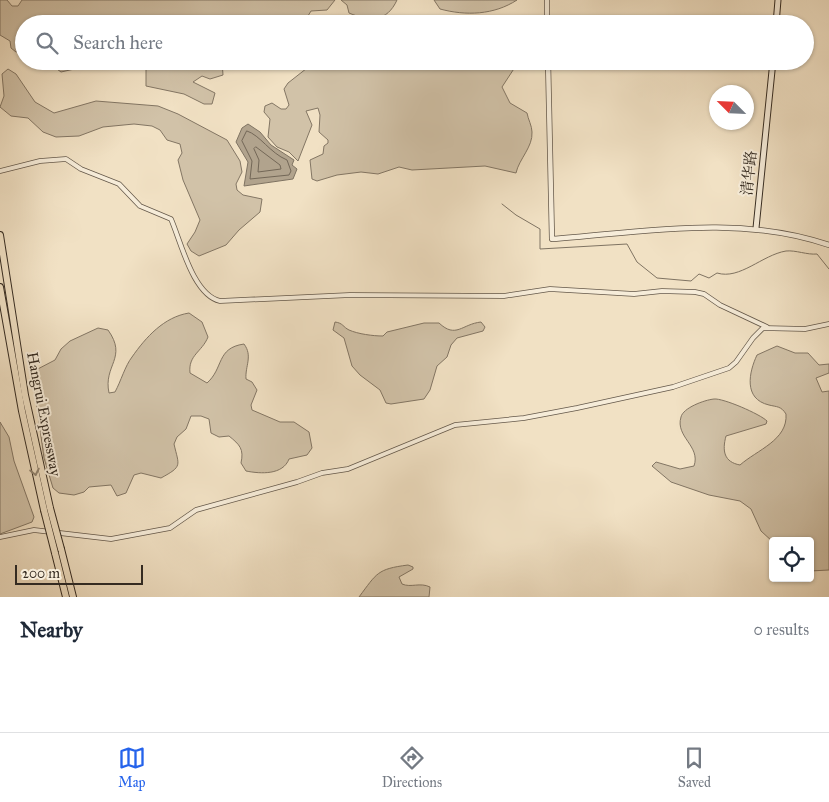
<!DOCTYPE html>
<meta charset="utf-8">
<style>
:root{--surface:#fff;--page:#f6f6f7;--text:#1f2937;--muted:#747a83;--line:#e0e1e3;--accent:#2563eb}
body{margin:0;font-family:"IM FELL Great Primer","Noto Serif SC",serif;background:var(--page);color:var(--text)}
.controls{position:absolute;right:15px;bottom:15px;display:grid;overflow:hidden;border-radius:5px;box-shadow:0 1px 4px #0004}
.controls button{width:45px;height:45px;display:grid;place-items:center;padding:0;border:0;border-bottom:1px solid var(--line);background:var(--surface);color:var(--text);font:25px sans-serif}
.compass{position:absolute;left:709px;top:85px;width:45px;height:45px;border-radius:50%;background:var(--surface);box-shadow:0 1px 4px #0004;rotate:294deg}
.scale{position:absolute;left:15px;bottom:12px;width:128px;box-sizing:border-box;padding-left:5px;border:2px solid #352b21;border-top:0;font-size:14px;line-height:18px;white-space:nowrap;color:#352b21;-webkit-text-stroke:4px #f6ecd9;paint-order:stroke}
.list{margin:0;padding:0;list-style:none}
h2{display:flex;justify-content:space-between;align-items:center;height:65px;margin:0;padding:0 20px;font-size:21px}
h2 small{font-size:16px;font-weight:400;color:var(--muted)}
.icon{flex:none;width:28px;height:28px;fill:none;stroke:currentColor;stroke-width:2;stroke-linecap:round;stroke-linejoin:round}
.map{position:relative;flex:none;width:829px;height:597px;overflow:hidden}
.search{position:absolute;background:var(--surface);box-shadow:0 1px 4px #0004;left:15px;right:15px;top:15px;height:55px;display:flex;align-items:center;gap:12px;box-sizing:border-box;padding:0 18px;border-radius:28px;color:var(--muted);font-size:19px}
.sheet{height:135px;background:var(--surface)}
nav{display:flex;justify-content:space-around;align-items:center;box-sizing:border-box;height:70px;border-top:1px solid var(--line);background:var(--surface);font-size:14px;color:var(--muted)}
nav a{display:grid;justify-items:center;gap:2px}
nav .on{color:var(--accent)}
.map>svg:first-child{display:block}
</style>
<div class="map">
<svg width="829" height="597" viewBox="0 0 829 597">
<rect width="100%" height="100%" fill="#f1e1c4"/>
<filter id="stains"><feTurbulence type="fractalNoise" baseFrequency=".004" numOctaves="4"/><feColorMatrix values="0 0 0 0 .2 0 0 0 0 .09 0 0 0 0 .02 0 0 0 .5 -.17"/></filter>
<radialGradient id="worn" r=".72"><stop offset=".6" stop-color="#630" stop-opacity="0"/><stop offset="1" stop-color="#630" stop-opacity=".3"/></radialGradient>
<g fill="#d1c2a8" stroke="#837664">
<path d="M0,0H7L12,6H18L22,0H335L327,10L311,11L303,24H267L256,20L235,23L217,22L214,24H24V50L16,52L11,48L10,41L0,35Z"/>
<path d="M341,0H397C387,22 370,22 349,13L347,5Z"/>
<path d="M434,0H517C494,15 466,16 440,9Z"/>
<path d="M46,61H222L223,75L210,79L202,76L193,82L215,93L212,104H204L184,94L146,86V68L135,65L130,67L119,66L109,69L92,65L61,72Z"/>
<path d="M316,61H519L502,87L510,103L527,113C528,119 532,126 532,132C533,147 519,159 516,173L485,166L412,170L399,167L378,174L361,172L337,175L317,181L312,179L310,160L323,154L324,146L328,143V140L319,132L320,115L318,108L306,111L312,125L298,161L289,152L277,147L268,137L270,119L264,112L265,106L272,103L281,109H286L289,105L284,89L288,83Z"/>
<path d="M8,69L16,74L35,102L54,113L96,101L158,106L178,114L227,140L240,161L242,172L236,184L237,190L243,195L262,199L260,212L239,230L226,245L199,256L191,251L187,244L195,232L200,220L183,180L178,160L182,153L180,144L167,140L160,130L152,126L134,124L103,127L79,136L56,137L43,132L28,118L11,116L0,107L4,96L2,74Z"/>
<path d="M189,313L202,322L208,337C202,352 188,355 190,373L207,383C224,368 216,348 244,344C253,356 245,366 246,379L252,382L257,390L251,405L252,410L280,422H294L309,432L312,448L307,455L289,459C283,475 261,474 246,471L241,463C244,449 240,445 229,436L219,437L211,433L209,419L201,416H191L186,429L177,437L174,444C179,466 183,466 161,478L141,473L134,475L126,493L117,496L111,485L89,487L84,492L74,495L59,493L53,488L44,458L32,372L55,360L61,349L70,341L98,328L108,330C128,358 103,365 109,393L115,392C121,381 125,366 132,357C146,337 164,317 189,313Z"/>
<path d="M335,322C343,323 343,327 349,330C358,334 373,336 383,336L387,332L424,323H439C456,339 462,324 481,322L485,327L483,331L457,338L451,345L447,357L437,366L430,390L424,399L391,404L386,403L380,390L360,375L352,366L344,338L333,330Z"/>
<path d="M777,346L795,353H808L819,365L829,364V373L816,378L822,392L829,391V570L810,571V541L773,542L761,531L751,509L740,501L709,495L671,482L652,466L656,462L680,469L694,466C701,446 675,437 681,417C683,408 704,400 714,399C723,398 760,414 767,421L766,424L726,436C722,451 724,462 740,465C757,450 788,440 786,414C781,406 777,407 769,405C743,399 749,372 757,355Z"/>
<path d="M0,422L9,437L14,461L34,517L32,522L0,534Z"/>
<path d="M408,565L413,567V569L399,577L402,584C411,588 420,582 430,587L429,597H359C377,573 377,569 408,565Z"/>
</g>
<path fill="#b1a38d" stroke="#7f7362" d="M248,124L260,132L271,145L294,160L292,165L297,169L293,179L244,186L248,162L236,142L242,128Z"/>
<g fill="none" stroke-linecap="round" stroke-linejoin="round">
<g stroke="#736757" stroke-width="1">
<path d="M247,131C260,135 270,153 287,160L291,171L289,175L250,179L252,161L242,141Z"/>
<path d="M256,147L280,165L281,169L258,172L259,160L254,149Z"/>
</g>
<path stroke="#7f7362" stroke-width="1" d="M502,204L516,215L540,229V249L627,244L637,262L657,278L691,281L699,274L709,278L717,273C740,280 762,255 786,251C796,250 807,255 817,254L829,269"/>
<defs>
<g id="minor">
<path d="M0,171L40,161L66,159L81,169L119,184L140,206L171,219C181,242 193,295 220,301L350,295L504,296L550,289L634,294L662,291L695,292L704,294L720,305L767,327"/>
<path d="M0,537L34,530L111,539L170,528L196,510L297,482L322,473L348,469L455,425L524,418L577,408L673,387L729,368L736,362L753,338L763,328L805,329L829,324"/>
</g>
<g id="tertiary">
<path d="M547,0V24"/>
<path d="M548,61L552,239C644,232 739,214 829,245"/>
</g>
<g id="secondary">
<path d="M776,24L778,0"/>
<path d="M756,228L773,61"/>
</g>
<g id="motorway">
<path d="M0,235L25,395L50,508"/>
<path d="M0,287L22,411L44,510"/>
<path d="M61,549L73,597"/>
<path d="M55,553L66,597"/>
</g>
</defs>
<use href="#minor" stroke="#64584a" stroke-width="5.5"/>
<use href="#tertiary" stroke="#64584a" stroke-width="6"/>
<use href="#secondary" stroke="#352b21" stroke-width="7"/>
<use href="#motorway" stroke="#352b21" stroke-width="8"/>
<use href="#minor" stroke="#f6ecd9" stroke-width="4"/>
<use href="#tertiary" stroke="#f6ecd9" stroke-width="4.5"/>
<use href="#secondary" stroke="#f6ecd9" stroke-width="5"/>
<use href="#motorway" stroke="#f1e1c4" stroke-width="6"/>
<defs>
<g id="motorway-bridge">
<path d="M50,508L61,549"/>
<path d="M44,510L55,553"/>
</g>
</defs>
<use href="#motorway-bridge" stroke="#352b21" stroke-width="8" stroke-linecap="butt"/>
<use href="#motorway-bridge" stroke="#f1e1c4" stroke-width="6"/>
</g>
<defs><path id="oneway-chevron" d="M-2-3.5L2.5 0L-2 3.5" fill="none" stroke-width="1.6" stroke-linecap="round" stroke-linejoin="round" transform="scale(1.25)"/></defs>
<use stroke="#938672" href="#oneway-chevron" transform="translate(35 472) rotate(78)"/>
<g text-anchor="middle" stroke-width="4" stroke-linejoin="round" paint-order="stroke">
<g font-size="15" fill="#352b21" stroke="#f6ecd9">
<text transform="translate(749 173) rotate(-84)" y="5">清华路</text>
<text transform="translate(44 414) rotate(79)" y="5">Hangrui Expressway</text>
</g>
</g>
<rect width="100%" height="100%" filter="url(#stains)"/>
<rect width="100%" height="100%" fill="url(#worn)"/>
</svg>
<div class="controls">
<button><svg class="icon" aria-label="locate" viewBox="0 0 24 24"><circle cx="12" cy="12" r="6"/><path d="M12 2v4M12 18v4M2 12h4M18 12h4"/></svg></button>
</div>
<svg class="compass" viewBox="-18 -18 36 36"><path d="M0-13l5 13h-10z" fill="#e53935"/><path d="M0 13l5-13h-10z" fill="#747a83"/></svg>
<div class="scale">200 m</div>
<div class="search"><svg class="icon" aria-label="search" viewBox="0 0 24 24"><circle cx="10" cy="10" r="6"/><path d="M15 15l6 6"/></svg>Search here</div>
</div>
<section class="sheet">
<h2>Nearby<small>0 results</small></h2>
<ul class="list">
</ul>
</section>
<nav>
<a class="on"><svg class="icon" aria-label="map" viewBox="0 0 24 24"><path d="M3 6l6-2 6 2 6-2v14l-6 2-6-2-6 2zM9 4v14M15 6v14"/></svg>Map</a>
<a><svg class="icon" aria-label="directions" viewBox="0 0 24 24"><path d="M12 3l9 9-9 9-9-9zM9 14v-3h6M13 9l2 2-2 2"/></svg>Directions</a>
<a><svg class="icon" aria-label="saved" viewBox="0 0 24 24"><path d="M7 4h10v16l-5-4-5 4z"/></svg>Saved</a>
</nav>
